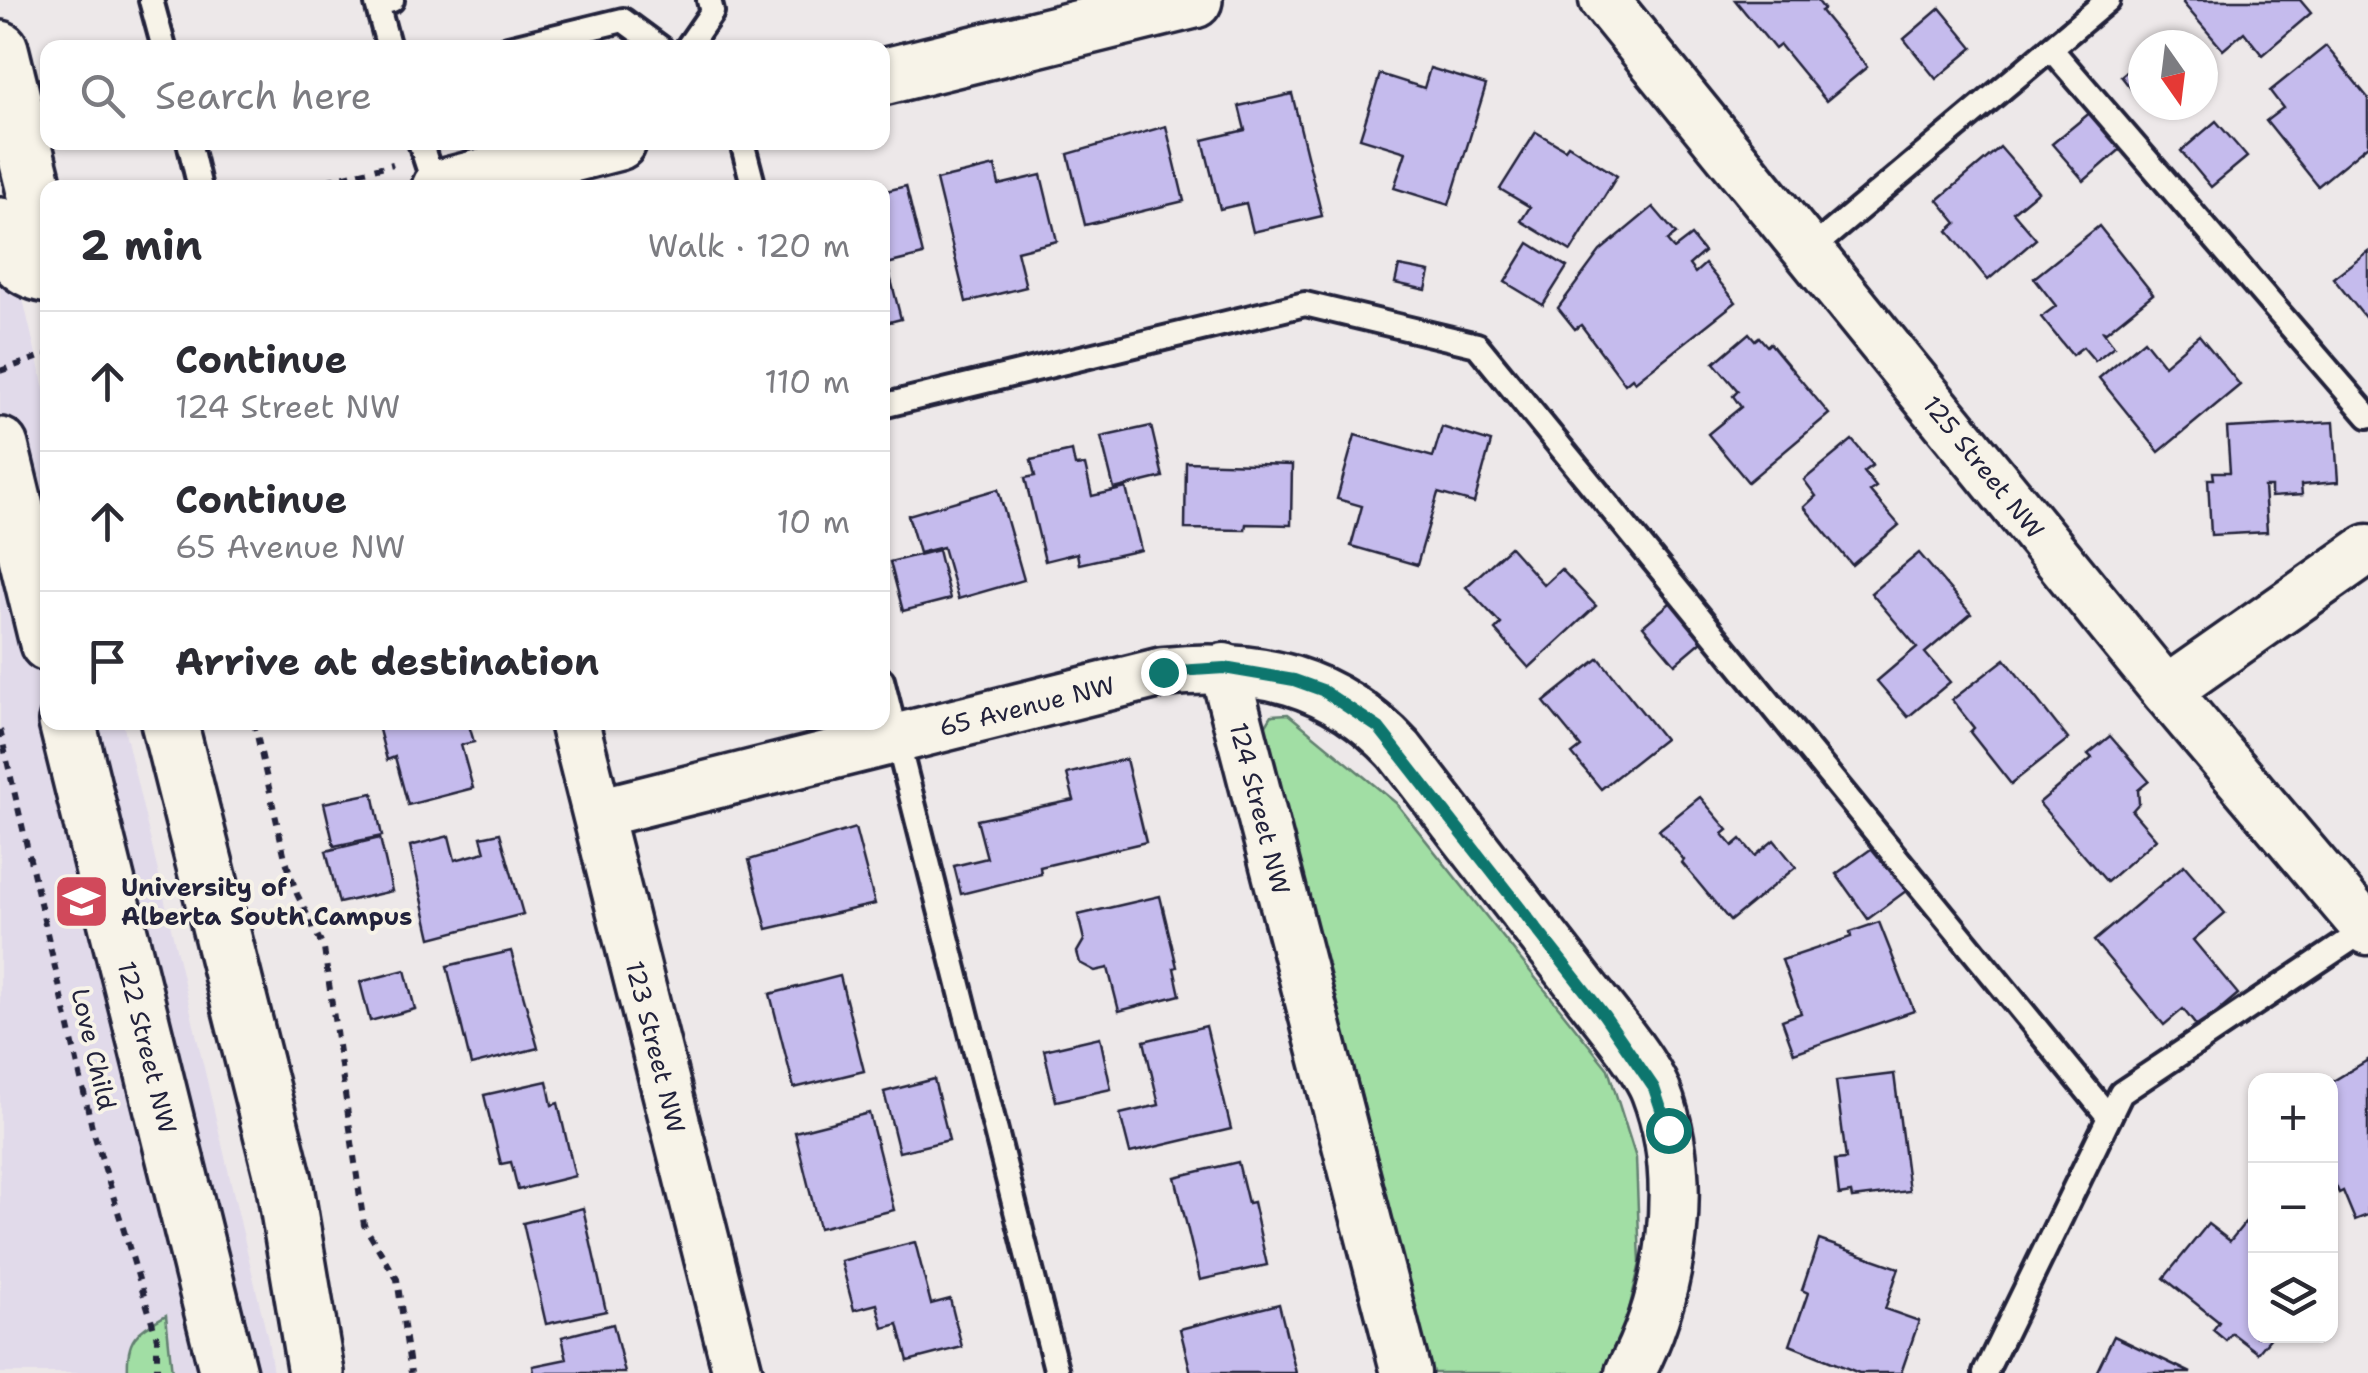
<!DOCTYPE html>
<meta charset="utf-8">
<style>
:root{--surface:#fff;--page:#f2f2f3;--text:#2b2b33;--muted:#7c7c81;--line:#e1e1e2}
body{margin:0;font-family:"Shantell Sans",sans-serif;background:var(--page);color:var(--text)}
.controls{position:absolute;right:30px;bottom:30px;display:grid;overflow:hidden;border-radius:20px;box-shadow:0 2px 8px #0004}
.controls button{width:90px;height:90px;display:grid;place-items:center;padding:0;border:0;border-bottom:2px solid var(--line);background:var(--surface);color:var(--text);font:50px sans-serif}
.compass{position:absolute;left:2128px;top:30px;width:90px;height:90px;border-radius:50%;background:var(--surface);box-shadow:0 2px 8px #0004;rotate:166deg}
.stop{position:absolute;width:30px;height:30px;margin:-22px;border:8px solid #0f766e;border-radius:50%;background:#fff}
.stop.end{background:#0f766e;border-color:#fff;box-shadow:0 2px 10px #0008}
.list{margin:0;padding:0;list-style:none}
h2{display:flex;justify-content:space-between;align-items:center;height:130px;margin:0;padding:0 40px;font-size:42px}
h2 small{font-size:32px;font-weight:400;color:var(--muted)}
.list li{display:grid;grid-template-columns:65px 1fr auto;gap:30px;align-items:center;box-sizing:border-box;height:140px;padding:0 40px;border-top:2px solid var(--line)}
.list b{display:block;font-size:38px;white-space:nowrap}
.list p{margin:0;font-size:32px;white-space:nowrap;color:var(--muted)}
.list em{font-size:32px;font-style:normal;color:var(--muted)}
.icon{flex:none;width:55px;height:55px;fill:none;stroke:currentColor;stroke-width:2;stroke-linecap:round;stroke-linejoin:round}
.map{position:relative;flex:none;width:2368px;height:1373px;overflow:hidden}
.search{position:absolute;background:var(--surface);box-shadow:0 2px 8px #0004;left:40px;top:40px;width:850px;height:110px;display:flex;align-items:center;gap:25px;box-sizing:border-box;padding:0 35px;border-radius:20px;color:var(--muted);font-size:38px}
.panel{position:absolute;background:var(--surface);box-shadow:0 2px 8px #0004;left:40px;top:180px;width:850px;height:550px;border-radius:20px}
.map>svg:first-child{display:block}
</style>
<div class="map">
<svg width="2368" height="1373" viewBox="0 0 2368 1373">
<rect width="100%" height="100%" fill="#ede8e9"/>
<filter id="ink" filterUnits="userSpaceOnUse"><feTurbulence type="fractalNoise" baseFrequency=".01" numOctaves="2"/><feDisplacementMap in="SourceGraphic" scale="20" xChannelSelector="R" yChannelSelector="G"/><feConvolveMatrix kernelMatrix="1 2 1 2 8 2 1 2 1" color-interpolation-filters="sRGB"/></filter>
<g filter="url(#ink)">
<path fill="#e1daea" d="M0,201L47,401L48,722L123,723L268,1340L273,1373H0Z"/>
<g fill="#a1dea4" stroke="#628070" stroke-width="2.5">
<path d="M1288,714L1396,803L1608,1069L1636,1158L1640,1263L1620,1348L1606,1373H1427L1264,728L1272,715Z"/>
<path d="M166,1315L172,1373H128C126,1337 137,1332 166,1315Z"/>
</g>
<g fill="#c5bbed" stroke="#22223b" stroke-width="2.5">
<path d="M1735,0H1817L1824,9L1821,11L1867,67L1826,101L1780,45L1775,49Z"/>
<path d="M2184,0H2300L2311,13L2262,55L2244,32L2223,50L2183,3Z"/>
<path d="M1940,8L1973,48L1936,79L1904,39Z"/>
<path d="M2326,46L2368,98V145L2318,186L2266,121L2283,108L2270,91Z"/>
<path d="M2143,58V104L2121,76Z"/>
<path d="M1430,68L1486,85L1449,205L1394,188L1406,152L1360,138L1380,74L1424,88Z"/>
<path d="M1292,94L1322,216L1253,232L1246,203L1220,209L1203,140L1245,130L1239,106Z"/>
<path d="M2092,111L2123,147L2084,181L2052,144Z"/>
<path d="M2216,121L2247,157L2211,187L2181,151Z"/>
<path d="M1166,126L1184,201L1085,225L1068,154Z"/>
<path d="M1536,132L1565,149L1568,145L1617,176L1571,251L1521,221L1530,207L1500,189Z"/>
<path d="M2000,147L2038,191L2013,212L2036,239L1988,280L1948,231L1957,223L1938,200Z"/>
<path d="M995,166L999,185L1041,175L1057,241L1017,251L1026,287L966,302L936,180Z"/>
<path d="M906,186L923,255L887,264L901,319L882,324V192Z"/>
<path d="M1653,207L1676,234L1667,241L1674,249L1691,236L1704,252L1689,265L1695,273L1705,264L1736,302L1635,382L1632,378L1625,384L1581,325L1575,329L1558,308L1600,251Z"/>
<path d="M2099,226L2153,294L2106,332L2102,330L2114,346L2095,361L2083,347L2072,355L2041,317L2056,306L2034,278Z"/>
<path d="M1529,243L1567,267L1543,305L1505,282Z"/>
<path d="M2368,251V319L2367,320L2333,278Z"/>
<path d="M1399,266L1430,272L1426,290L1395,283Z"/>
<path d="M1749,333L1755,340L1759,337L1767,346L1770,343L1829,414L1748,482L1708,434L1741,407L1733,396L1738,391L1714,363Z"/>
<path d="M2199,335L2240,385L2159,452L2099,378L2144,340L2164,365Z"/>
<path d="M2334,422L2338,482L2301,485L2302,495L2271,497V487H2264L2267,532L2211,535L2208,479H2214L2213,472H2230L2227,428Z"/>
<path d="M1151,426L1163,477L1114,489L1101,437Z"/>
<path d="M1442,427L1491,442L1474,503L1438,493L1417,565L1351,546L1362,506L1337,499L1355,435L1433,457Z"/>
<path d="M1852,440L1873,465L1864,472L1876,487L1870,491L1899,525L1852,565L1804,507L1816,496L1804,480Z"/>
<path d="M1072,451L1075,466L1085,465L1092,496L1126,488L1141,550L1079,564L1077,553L1045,561L1025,478L1035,476L1031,460Z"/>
<path d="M1186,462L1292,465L1291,525L1246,524L1245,530L1185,529Z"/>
<path d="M998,489L1024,580L958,599L943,547L919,553L908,515Z"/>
<path d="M1510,547L1544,585L1561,569L1596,606L1529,668L1495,630L1501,624L1466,587Z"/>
<path d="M938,550L950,599L903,611L890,562Z"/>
<path d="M1919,553L1971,614L1925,653L1950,682L1908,717L1877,681L1917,647L1871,593Z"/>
<path d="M1677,597L1709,635L1675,664L1643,626Z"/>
<path d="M1599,658L1664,739L1601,789L1572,754L1581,747L1544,702Z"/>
<path d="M2005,659L2068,739L2011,784L1970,732L1974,728L1952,700Z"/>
<path d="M377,722H468L474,742L461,745L473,788L408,805L395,757L387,760Z"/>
<path d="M2110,736L2149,781L2138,790L2139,803L2132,811L2156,839L2107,882L2039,803L2092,758L2088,754Z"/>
<path d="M1126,759L1146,842L1040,867L1041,874L961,894L954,866L987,858L977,820L1074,800L1067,774Z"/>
<path d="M373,793L382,836L334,846L324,803Z"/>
<path d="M1700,797L1728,830L1723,834L1733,846L1741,839L1755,856L1774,840L1796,867L1730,921L1682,863L1684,860L1659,830Z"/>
<path d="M855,828L875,904L767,929L749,860Z"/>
<path d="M500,833L523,914L431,938L410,846L449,836L455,860L485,852L481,837Z"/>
<path d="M380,838L392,891L339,903L326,851Z"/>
<path d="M1878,844L1910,888L1868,919L1836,874Z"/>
<path d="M2184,865L2225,913L2193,940L2238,994L2198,1028L2183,1009L2164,1025L2094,941Z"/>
<path d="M1160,896L1177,967L1174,968L1180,995L1119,1011L1108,968L1095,971L1080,963L1077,952L1084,940L1078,915Z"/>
<path d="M1879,922L1914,1011L1794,1053L1782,1020L1801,1013L1782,960L1851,937L1850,932Z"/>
<path d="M511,951L538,1048L471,1065L447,966Z"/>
<path d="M405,970L415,1009L370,1021L360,982Z"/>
<path d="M840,976L864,1071L794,1088L770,994Z"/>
<path d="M1206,1026L1231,1129L1130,1153L1120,1114L1159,1105L1144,1041Z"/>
<path d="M1100,1037L1111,1089L1056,1101L1044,1050Z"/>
<path d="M2368,1060V1215L2355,1220L2343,1191L2339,1193L2330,1172V1083Z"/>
<path d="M1894,1074L1909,1191L1852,1198L1851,1193L1839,1195L1835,1160L1846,1159L1836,1081Z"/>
<path d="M934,1079L949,1140L899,1152L884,1092Z"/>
<path d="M547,1081L552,1105L558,1103L575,1176L518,1190L511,1162L501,1164L484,1095Z"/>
<path d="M869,1113L894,1210L819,1228L795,1132Z"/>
<path d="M1238,1162L1248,1203L1253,1202L1267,1265L1200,1280L1175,1177Z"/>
<path d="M583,1208L606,1311L546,1324L523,1223Z"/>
<path d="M2256,1209V1336H2272L2258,1353L2232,1333L2226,1341L2213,1330L2219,1322L2164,1278L2208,1224L2230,1241Z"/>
<path d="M1819,1240L1899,1268L1885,1309L1919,1321L1901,1373H1859L1790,1345L1808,1293L1802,1290Z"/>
<path d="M915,1242L931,1304L950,1299L962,1347L908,1361L898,1324L883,1328L877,1304L854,1310L841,1261Z"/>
<path d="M1279,1304L1296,1373H1191L1180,1329Z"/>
<path d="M613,1324L625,1373H534L533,1366L567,1359L562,1337Z"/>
<path d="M2114,1336L2191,1373H2096Z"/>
</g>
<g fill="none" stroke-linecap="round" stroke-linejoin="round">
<defs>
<g id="lane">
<path d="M151,0L164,48"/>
<path d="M389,48L377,4L392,0"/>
<path d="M508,48L623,20L661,48"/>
<path d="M687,48L712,12L709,0"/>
<path d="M2051,49L2368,416"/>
<path d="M189,142L200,188"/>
<path d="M420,142L435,188"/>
<path d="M742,142L754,188"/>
<path d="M1809,251L2108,0"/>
<path d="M882,406L1305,304L1477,345L2109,1117"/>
<path d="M882,680L1057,1373"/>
<path d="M1985,1373L2121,1093L2368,928"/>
</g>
<g id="street">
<path id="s1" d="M1604,0L2166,691L2368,930"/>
<path id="s2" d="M1224,668L1406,1373"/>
<path d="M2166,691L2368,549"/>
<path id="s3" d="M574,722L738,1373"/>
<path id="s4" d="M598,813L1163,672C1257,662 1333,679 1399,750C1458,827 1517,903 1577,980C1598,1008 1644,1061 1656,1092C1689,1178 1673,1293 1630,1373"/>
</g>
<g id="secondary">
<path d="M0,49L48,244"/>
<path d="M882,77L1194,0"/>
<path d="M440,188L618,142"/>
<path d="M0,226C9,252 19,270 48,275"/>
<path d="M0,446L48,643"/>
<path id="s5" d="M67,722L228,1373"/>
<path d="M169,722L284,1181L316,1373"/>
</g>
</defs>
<use href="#lane" stroke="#22223b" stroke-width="30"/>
<use href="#street" stroke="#22223b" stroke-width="55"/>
<use href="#secondary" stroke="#22223b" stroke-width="62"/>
<g stroke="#22223b" stroke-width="6" stroke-dasharray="8 8" stroke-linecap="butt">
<path d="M297,188L393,164"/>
<path d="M0,371L48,354"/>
<path d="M254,722L285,858L297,894L324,949L364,1225L397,1279L411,1373"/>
<path d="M0,730L92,1127L157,1338V1373"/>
</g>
<use href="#lane" stroke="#f7f3e8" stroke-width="22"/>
<use href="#street" stroke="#f7f3e8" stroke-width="48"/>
<use href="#secondary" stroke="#f7f3e8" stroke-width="55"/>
</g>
</g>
<g fill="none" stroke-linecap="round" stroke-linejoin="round" filter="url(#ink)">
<path stroke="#0f766e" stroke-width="12" d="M1163,672L1224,668L1294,680L1322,690L1379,728L1604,1015L1654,1088L1668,1130"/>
</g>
<defs>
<symbol id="university-square" viewBox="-11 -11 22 22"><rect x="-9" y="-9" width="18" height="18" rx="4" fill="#d1495b" stroke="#f7f3e8"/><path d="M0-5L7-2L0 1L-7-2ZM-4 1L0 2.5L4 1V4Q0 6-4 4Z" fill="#fff"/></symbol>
</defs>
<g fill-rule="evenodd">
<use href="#university-square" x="50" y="870" width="63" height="63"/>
</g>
<g text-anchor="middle" stroke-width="8" stroke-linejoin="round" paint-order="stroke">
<g font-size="25" fill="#22223b" stroke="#f7f3e8">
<text dy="9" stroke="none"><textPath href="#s1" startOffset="602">125 Street NW</textPath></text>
<text dy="9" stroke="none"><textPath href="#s4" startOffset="442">65 Avenue NW</textPath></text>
<text dy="9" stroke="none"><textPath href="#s2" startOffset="145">124 Street NW</textPath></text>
<text dy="9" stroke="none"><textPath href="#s5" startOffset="335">122 Street NW</textPath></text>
<text dy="9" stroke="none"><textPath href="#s3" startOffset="335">123 Street NW</textPath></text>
<text transform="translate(94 1049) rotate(77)" y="9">Love Child</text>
</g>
<g font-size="25" font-weight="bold" fill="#22223b" stroke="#f7f3e8" text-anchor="start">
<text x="121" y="896">University of<tspan x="121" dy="29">Alberta South Campus</tspan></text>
</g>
</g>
</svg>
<div class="controls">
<button>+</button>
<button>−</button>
<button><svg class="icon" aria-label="layers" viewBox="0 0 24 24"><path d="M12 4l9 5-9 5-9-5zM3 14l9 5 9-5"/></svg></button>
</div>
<svg class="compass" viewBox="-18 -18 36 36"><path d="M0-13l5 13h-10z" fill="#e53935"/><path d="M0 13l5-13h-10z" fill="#7c7c81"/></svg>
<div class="stop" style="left:1668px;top:1130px"></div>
<div class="stop end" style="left:1163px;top:672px"></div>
<div class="search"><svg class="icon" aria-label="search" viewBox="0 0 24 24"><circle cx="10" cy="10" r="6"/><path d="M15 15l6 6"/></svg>Search here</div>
<section class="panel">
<h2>2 min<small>Walk · 120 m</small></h2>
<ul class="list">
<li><svg class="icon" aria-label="ahead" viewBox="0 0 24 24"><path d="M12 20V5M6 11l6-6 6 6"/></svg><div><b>Continue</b><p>124 Street NW</p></div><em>110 m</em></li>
<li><svg class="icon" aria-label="ahead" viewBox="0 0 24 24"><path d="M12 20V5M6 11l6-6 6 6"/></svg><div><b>Continue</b><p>65 Avenue NW</p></div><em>10 m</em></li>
<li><svg class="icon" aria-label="arrive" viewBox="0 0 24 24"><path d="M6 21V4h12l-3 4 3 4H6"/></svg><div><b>Arrive at destination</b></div></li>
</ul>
</section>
</div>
